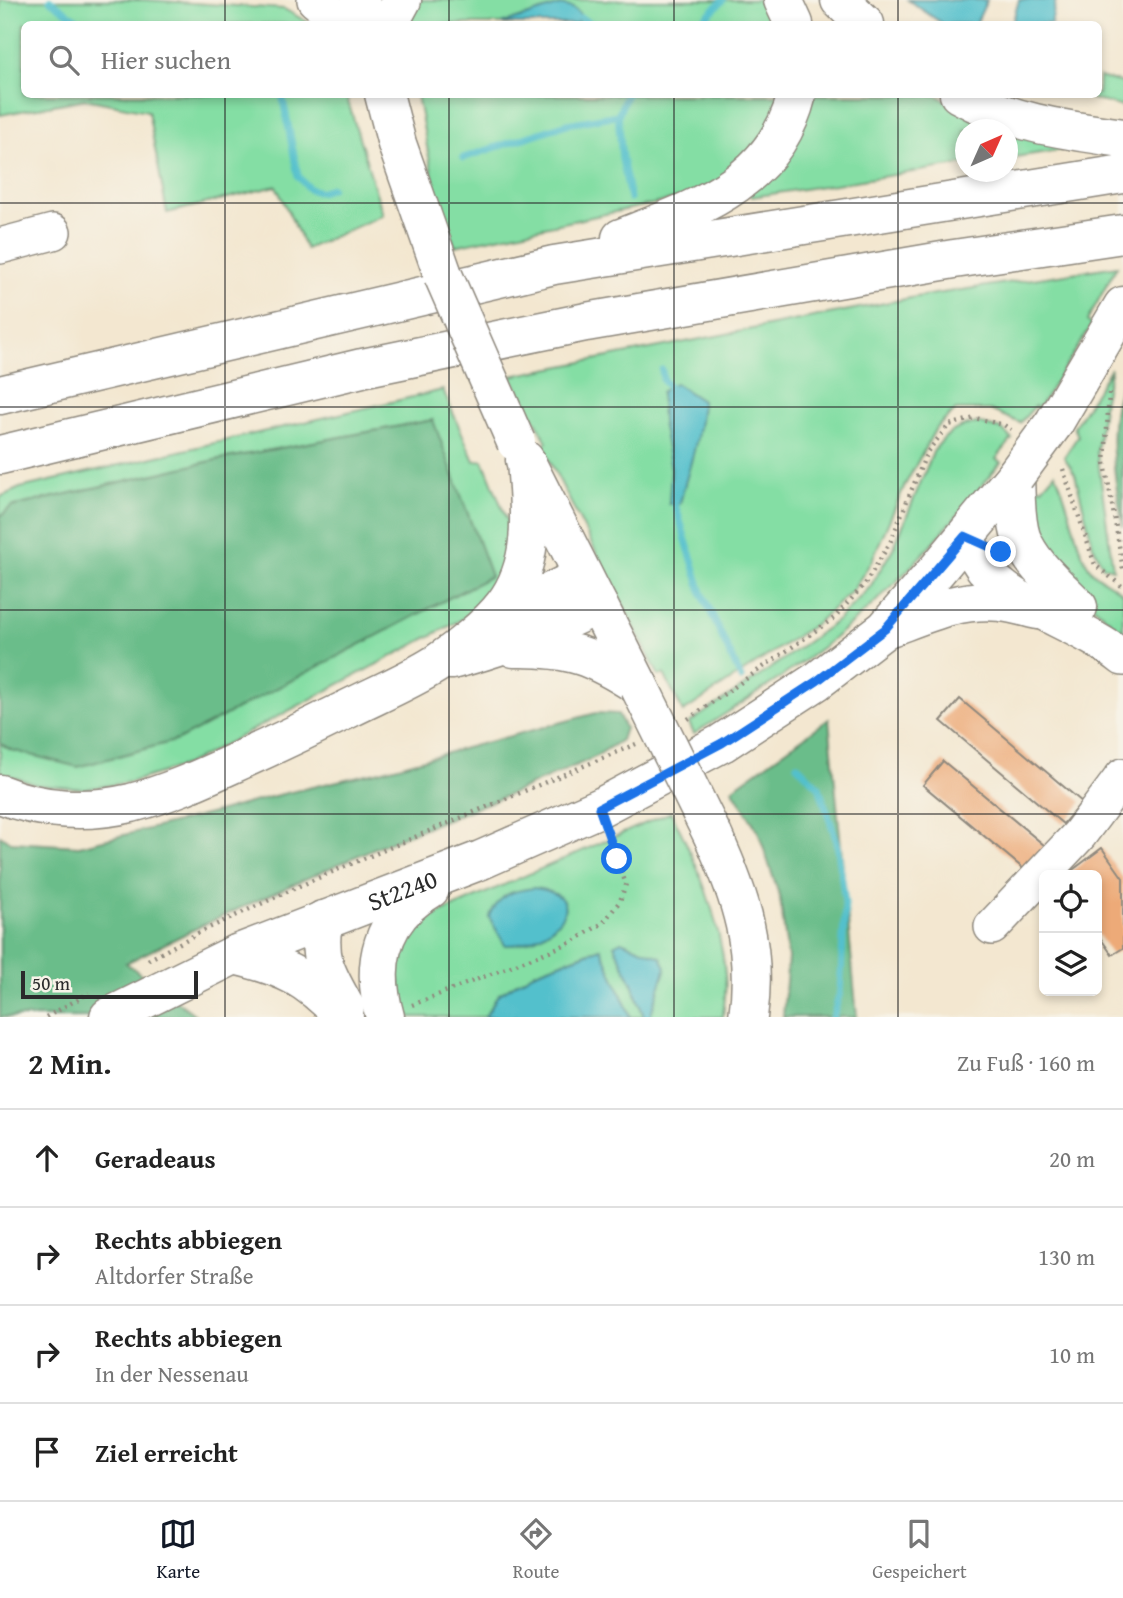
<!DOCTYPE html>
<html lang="de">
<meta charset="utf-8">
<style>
:root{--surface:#fff;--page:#f6f6f6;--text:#222;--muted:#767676;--line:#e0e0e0;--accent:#111827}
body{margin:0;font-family:"Gentium Book Plus",serif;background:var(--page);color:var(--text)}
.controls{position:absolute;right:21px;bottom:21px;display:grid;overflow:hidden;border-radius:10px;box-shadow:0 4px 10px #0003}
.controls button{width:63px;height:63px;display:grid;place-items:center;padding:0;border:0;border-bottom:2px solid var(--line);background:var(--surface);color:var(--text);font:35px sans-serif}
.compass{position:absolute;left:955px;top:119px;width:63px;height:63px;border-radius:50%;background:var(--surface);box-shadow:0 4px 10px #0003;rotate:45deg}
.scale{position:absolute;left:21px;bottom:18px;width:177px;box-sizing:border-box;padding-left:7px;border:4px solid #2b2b2b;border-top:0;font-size:19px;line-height:24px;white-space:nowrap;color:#2b2b2b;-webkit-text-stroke:5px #f7f3e8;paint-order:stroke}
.stop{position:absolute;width:21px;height:21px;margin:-16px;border:5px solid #1a73e8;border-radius:50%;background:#fff}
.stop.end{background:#1a73e8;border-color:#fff;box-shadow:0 2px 7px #0008}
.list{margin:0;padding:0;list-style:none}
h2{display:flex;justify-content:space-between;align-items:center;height:91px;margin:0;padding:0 28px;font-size:30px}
h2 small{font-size:23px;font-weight:400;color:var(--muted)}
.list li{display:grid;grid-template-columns:46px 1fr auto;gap:21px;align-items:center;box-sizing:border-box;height:98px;padding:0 28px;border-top:2px solid var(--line)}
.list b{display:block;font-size:26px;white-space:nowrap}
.list p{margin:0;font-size:23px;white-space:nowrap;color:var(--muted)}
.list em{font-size:23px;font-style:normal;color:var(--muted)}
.icon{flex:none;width:38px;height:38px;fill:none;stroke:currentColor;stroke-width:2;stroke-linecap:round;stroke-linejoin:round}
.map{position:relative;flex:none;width:1123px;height:1017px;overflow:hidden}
.search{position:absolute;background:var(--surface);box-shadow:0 4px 10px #0003;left:21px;right:21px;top:21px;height:77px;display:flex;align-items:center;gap:18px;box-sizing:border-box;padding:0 24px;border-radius:10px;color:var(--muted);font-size:26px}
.sheet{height:483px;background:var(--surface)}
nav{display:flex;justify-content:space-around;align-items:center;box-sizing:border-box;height:98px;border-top:2px solid var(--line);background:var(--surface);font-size:19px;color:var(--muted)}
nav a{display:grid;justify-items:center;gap:4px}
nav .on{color:var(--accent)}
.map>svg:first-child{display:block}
</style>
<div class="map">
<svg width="1123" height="1017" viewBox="0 0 1123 1017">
<rect width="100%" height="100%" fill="#f7f3e8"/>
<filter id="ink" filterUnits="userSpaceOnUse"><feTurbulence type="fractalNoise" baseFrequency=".0143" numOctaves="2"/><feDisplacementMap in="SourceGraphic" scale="14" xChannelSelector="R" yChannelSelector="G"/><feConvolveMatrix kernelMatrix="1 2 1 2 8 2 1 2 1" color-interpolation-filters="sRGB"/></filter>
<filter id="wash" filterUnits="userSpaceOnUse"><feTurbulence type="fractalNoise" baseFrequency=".00686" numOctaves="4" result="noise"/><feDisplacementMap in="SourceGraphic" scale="28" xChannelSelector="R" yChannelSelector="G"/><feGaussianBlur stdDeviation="1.57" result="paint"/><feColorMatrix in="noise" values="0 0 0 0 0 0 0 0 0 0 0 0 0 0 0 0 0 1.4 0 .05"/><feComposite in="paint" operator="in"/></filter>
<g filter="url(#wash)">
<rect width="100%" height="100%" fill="#f3e7d0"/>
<g fill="#84dea4" stroke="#588468" stroke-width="2">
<path d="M0,0H146L284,9L311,24H24V94L346,95L383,215L306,249L276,186L167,213L148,111L85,99L0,115Z"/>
<path d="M414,0H769L779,24H407Z"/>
<path d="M1099,77L1123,83V107L1078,95L1098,94Z"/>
<path d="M417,95H782L764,139L728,178L681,198L455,246L437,198Z"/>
<path d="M809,95H936L948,102L1074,148L1008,158L1007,130H965V164L752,197L750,193Z"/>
<path d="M1117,266L1087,321L1092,325L1038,409L1035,406L1020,423L990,410H956L936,428L904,487L872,560L853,590L818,622L683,712L664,674L659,676L542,446L547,442L511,376L916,297Z"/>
<path d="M1111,368L1104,399L1097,452L1113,569L1103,566L1093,546L1075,474L1064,457L1078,436L1074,427Z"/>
<path d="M443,390L474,461L483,460L513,535L493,603L186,765L131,782L85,789L37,785L0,772V743L11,750L433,420L216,460L11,507L0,517V497L20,488Z"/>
<path d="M977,423L1001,429L1012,439L996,459L1001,462C955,519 908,575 852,623C804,665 748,699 694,734L689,723L761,675L838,620L870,587L895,545L933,452C946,433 956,427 977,423Z"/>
<path d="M1055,473C1070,501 1075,550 1092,571C1100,580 1114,584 1123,594V632L1055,573L1037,547L1030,500L1038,486L1042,488Z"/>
<path d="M671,812C697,863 720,917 725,974C727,988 724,1003 723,1017H650L651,1015L632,983L644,1017H631L600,948L533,973L498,995L485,1017H409C403,997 392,967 399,947C405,931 428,920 442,912Z"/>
</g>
<g fill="#6bbd8a" stroke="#4b745a" stroke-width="2">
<path d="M1123,380V527C1115,480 1104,425 1123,380Z"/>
<path d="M433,420L491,576L178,740L78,767L11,750L0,743V517L11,507L216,460Z"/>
<path d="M596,713L618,714L625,728L621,740L593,758L508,795L379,846L203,925L126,963L198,1017H0V835L11,842L79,846L210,814L274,796L376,772Z"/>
<path d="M829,719L857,1017H783L788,958L780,898L758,831L732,789Z"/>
</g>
<g fill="#53c0cc" stroke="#3f767c" stroke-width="2">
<path d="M908,0H987L976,24H943Z"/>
<path d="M1019,0H1056L1051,24H1012Z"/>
<path d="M560,5C569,7 578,7 581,18L576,24H501Z"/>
<path d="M675,383L702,401C700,440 688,468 680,504H669L671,469L662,422L661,392Z"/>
<path d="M535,888C600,898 543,947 505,945L489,917C501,893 510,891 535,888Z"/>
<path d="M621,941L661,957L666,967L650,1017H644L632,983L614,945Z"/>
<path d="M601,948L631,1017H485L498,995L533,973Z"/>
</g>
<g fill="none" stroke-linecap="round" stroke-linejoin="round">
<g stroke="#53c0cc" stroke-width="7">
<path d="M50,0L83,24"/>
<path d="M581,18L592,24"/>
<path d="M699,24L723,0"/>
<path d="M282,94L298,176L309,189L320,192L331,188"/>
<path d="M627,94L618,115L622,159L630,198"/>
<path d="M463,158L567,124L618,115"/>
<path d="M662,370L663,380L669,387"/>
<path d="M675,504L702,593L741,678"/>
<path d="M797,765L819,787L837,842L845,903L840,992L833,1017"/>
</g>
</g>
<g id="blocks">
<g fill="#edaa78">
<path d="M960,699L1082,802L1063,824L941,721Z"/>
<path d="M943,761L1045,846L1025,870L923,785Z"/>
<path d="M1102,848L1123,878V948L1112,955L1097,933V875H1066Z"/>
</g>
</g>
</g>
<g filter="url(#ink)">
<use href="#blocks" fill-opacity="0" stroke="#8f897e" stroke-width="2"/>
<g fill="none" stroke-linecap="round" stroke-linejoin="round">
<defs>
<g id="minor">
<path d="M315,0L345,24"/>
<path d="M0,246L53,232"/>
<path d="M965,536C971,547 976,559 984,569C1019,610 1082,625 1123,658"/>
<path d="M992,927L1079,835L1123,776"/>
</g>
<g id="major">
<path d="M360,0L366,24"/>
<path d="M384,94L397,144L443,275"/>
<path d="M1054,423L1123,306"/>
<path d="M525,460L639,686"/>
<path d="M1015,476C1016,496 1015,518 1021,537C1031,564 1058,586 1078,607"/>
<path d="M890,627C925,614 962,597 1000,602C1013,603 1025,607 1038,610"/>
<path d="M713,836C741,897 758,949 748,1017"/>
<path d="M323,920C317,960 326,973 345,1007"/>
<path d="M234,955C286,967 308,978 344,1017"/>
<path id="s1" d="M109,1017L234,955L481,860L599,808L722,743L817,681L885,629L938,569L1015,476"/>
<path d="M385,1017C370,964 381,917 430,889"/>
</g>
<g id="highway">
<path d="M783,0L794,24"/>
<path d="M840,0L865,24"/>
<path d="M389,24L402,0"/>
<path d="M959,94C1010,123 1066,130 1123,138"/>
<path d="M621,238C697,208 775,184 797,94"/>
<path d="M0,395L554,265L1123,174"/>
<path d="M0,455L362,368L586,322L954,259L1123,234"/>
<path d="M494,620L583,576"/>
<path d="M514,648C570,647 593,656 639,686"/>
<path d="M451,660C503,647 550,628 598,605"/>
<path d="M0,794C41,811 88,813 131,803C166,794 197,780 230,765C270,747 310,728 350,708C378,694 409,681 436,664C457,650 488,626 504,605C536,563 530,511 526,462"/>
</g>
</defs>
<use href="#minor" stroke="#8f897e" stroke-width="38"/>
<use href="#major" stroke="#8f897e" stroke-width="41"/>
<use href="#highway" stroke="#8f897e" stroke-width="41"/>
<g stroke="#8f897e" stroke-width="4.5" stroke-dasharray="2 5" stroke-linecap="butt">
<path d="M1109,393L1105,463L1123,569"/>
<path d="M1063,469L1095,565L1123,587"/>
<path d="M688,719L834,618L865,584L890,543L927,452L949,425L975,418L1004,425L1011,430"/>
<path d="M148,960L202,931L313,880L636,744"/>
<path d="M412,1005L572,942L603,923L620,901L626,884L608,836"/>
<path d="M46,1017L89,993"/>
</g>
<use href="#minor" stroke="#fff" stroke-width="35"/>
<use href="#major" stroke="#fff" stroke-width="38"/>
<use href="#highway" stroke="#fff" stroke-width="38"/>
<defs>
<g id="major-bridge">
<path d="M443,275L516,442"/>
<path d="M1015,476L1054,423"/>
<path d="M639,686L713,836"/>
</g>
</defs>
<use href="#major-bridge" stroke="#8f897e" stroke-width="41" stroke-linecap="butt"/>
<use href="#major-bridge" stroke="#fff" stroke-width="38"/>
</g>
</g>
<g fill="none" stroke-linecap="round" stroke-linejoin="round" filter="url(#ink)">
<path stroke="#1a73e8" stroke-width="9" d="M617,859L599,808L722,743L817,681L885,629L965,536L1001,552"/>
</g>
<path fill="none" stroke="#2b2b2b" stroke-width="2" stroke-opacity="0.55" d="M225,0V24M449,0V24M674,0V24M898,0V24M225,94V1017M449,94V1017M674,94V1017M898,94V1017M0,203H1123M0,407H1123M0,610H1123M0,814H1123"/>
<g text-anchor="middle" stroke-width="7" stroke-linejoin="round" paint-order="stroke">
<g font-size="26" fill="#2b2b2b" stroke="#f7f3e8">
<text dy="9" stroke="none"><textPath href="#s1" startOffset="320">St2240</textPath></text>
</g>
</g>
</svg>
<div class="controls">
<button><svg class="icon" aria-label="locate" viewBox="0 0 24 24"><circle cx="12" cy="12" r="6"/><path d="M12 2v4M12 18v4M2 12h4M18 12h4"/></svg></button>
<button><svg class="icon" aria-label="layers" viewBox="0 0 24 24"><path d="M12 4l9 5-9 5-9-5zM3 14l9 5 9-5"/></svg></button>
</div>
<svg class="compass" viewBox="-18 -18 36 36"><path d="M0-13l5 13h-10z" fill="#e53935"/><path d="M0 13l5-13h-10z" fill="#767676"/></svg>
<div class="scale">50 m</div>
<div class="stop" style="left:617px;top:859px"></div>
<div class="stop end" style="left:1001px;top:552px"></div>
<div class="search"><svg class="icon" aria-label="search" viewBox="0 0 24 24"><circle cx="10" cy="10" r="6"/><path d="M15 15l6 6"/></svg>Hier suchen</div>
</div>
<section class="sheet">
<h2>2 Min.<small>Zu Fuß · 160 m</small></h2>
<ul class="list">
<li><svg class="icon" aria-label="ahead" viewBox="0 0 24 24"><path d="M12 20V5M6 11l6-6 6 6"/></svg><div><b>Geradeaus</b></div><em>20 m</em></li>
<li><svg class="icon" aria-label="right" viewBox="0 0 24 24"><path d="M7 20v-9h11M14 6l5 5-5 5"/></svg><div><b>Rechts abbiegen</b><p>Altdorfer Straße</p></div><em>130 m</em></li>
<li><svg class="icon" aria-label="right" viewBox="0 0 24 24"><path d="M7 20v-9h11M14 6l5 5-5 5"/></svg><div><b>Rechts abbiegen</b><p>In der Nessenau</p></div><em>10 m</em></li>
<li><svg class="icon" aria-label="arrive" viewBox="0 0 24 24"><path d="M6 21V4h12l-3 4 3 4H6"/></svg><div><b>Ziel erreicht</b></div></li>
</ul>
</section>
<nav>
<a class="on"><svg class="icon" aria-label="map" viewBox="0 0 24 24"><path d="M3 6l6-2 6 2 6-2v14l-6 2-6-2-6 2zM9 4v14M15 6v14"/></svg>Karte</a>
<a><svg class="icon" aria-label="directions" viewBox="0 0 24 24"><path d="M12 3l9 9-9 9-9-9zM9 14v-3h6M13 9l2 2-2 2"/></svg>Route</a>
<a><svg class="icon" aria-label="saved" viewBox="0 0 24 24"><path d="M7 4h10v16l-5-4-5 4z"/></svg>Gespeichert</a>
</nav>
